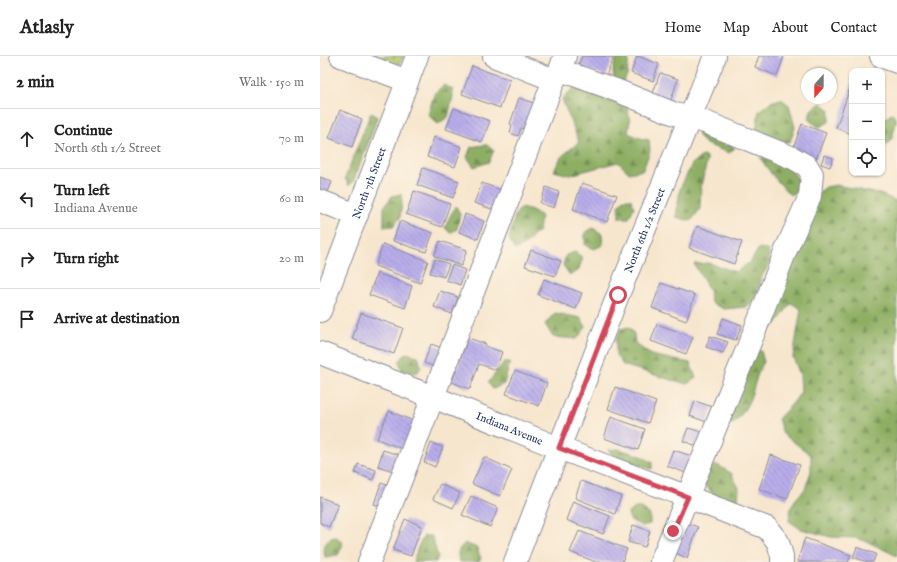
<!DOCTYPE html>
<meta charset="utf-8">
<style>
:root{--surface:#fff;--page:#f2f2f2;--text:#222;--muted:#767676;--line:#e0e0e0}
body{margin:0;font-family:"IM FELL English",serif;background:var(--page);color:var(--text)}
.controls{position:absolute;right:12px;top:12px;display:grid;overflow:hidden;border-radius:8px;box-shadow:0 1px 3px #0004}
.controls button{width:36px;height:36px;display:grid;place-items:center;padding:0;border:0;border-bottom:1px solid var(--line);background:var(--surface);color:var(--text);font:20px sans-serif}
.compass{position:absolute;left:481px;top:12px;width:36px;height:36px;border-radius:50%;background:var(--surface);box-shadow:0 1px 3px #0004;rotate:201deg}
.stop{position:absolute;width:12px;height:12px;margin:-9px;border:3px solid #d1495b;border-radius:50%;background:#fff}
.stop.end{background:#d1495b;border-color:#fff;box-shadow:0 1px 4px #0008}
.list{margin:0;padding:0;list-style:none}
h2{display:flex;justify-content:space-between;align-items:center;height:52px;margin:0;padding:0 16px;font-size:17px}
h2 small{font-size:13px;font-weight:400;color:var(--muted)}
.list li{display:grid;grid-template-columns:26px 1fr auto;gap:12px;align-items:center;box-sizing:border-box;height:60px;padding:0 16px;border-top:1px solid var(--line)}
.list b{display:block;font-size:15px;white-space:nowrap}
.list p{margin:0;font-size:13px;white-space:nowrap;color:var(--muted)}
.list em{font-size:13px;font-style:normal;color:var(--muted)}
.icon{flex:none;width:22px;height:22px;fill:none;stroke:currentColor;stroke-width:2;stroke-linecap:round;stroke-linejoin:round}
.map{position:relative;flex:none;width:577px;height:506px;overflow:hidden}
header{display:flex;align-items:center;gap:24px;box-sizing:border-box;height:56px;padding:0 20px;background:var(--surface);border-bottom:1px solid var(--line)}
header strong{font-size:19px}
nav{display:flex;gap:22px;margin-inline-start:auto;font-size:14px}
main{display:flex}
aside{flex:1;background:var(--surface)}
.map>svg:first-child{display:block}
</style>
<header>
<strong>Atlasly</strong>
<nav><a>Home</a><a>Map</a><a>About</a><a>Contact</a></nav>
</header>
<main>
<aside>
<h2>2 min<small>Walk · 150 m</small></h2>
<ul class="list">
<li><svg class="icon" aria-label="ahead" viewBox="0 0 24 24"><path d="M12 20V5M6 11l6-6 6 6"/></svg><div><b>Continue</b><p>North 6th 1/2 Street</p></div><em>70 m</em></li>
<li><svg class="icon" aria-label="left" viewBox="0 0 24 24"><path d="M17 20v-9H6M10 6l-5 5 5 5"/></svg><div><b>Turn left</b><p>Indiana Avenue</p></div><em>60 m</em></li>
<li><svg class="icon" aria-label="right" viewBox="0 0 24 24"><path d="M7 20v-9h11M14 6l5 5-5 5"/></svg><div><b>Turn right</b></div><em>20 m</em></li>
<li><svg class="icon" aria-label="arrive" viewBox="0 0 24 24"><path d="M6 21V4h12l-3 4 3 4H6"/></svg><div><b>Arrive at destination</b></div></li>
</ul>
</aside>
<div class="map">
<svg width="577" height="506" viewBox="0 0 577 506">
<defs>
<pattern id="grass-dots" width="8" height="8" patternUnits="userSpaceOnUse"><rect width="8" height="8" fill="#b3cb71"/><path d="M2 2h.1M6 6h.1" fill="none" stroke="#91a560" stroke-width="1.8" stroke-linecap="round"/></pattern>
<pattern id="forest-firs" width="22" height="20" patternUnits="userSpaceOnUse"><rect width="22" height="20" fill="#8eaf63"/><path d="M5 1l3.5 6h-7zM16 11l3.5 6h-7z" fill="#738f55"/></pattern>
<pattern id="building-back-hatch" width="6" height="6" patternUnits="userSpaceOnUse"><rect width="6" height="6" fill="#b9aeeb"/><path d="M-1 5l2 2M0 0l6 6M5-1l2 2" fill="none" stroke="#968ec2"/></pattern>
</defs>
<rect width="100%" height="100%" fill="#fcf5e5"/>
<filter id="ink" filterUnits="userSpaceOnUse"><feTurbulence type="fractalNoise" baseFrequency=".025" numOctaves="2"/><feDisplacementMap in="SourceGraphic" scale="8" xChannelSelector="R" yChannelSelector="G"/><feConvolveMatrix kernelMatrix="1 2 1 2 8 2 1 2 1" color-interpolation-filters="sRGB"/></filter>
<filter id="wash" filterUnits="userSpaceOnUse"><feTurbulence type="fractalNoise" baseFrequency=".012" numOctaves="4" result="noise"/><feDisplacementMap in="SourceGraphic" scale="16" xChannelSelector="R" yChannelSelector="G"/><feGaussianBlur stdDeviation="0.9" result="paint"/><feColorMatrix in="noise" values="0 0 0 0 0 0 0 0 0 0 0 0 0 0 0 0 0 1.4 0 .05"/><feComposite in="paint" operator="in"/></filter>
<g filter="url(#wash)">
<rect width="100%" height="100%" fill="#f7e6ce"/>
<path fill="url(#grass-dots)" stroke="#677d68" d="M49,0H84L80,8L77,10Z"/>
<g fill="url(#forest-firs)" stroke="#546f60">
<path d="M297,0H309L307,19L304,25L294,27L293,13Z"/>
<path d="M124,29L132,33L133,40L128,61L118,68L108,59L114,38Z"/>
<path d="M254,31L288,38L307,50L310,65L308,77L320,82L329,84L330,95L323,114L309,117L298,106L250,119L234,115L241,101L259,86L242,43Z"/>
<path d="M461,43L469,49L475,71L470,86H453L436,75L439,55L451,46Z"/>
<path d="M501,47L510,54L509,66L499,71L489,64L491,54Z"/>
<path d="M51,56L57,61L52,77L33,126L29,130L25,122Z"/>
<path d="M572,58L576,62V67L571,85L564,91L562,88V64Z"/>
<path d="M378,73L406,85L415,92L409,97L386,88L378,80Z"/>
<path d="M163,89H168L174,94L169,106L154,111L147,101L151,91Z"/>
<path d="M382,100L387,101V105L381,130L380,153L371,165L356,161L360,133L372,108Z"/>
<path d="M445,101L467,108L477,122L479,136L470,139L453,120L440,102Z"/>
<path d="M516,129L560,138L577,145V500L548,486L536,482L511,481L481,473L469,465L470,454L475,444L485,433L491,415V399L463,378L458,363L473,347L481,336L480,319L473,301L481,253L471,247L456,268L445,278L448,268L498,137L506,131Z"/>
<path d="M81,138L82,146L80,162L73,170L64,171V151L72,140Z"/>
<path d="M304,143H311L314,151L309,162H299V149Z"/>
<path d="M136,150L140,158L137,173L130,177L125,172L130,160Z"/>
<path d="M201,151L212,154L221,160L219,175L207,187L195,194L189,183L195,160Z"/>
<path d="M273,172L282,178L283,189L274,193L265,189V177Z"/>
<path d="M439,192L448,194L450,207L442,220L436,244L425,251L404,253L391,247L389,234L374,208L389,207L416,216L430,206Z"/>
<path d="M255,196L263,202L258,215L250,219L243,209L246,199Z"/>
<path d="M235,257L261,262L266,271L257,283L233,281L225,268Z"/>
<path d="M309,271L314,278L315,287L331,299L370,307L376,322L367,328C345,323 324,315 303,309L296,299V283L301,273Z"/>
<path d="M436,294L441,295L444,306C435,319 435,333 428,347C424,355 419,362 413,368L407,367Z"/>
<path d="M86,297L98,300L101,311L97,317L82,314L79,305Z"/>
<path d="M184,306H190L184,328L173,333L168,327Z"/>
<path d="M299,393L319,399L332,406V413L314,408L293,400L288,394Z"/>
<path d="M397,409L411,417L419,432L418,444H409L393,438L383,426L388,412Z"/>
<path d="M315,452H322L330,459V468L322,470L310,464L308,457Z"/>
<path d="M104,480H112L118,501L116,506H93L98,491Z"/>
<path d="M17,481L23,488L18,499L5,501L3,491L10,482Z"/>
<path d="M145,487L157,492L161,503L159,506H140C136,498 138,493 145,487Z"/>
</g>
<g id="blocks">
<g fill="url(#building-back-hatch)">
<path d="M262,0H287L293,2L286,20L258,10Z"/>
<path d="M317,0L339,8L333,25L311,17Z"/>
<path d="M439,0H464L457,20L435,11Z"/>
<path d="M152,10L190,24L180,52L142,38Z"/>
<path d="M340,17L358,23L350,47L332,40Z"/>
<path d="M532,26V78L516,72Z"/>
<path d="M199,42L217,48L207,74L201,72L198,80L190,77L192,69L190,68Z"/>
<path d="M134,52L170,65L162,86L126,73Z"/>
<path d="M20,54L42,63L32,91L9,82Z"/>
<path d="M482,68L506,77L496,103L472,95Z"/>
<path d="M114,81L142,91L135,111L107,101Z"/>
<path d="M504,99L513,102L510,111L501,108Z"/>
<path d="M103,112L139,125L133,142L97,129Z"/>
<path d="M0,121L12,126L6,141L0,139Z"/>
<path d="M162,127L181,134L174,154L154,147Z"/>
<path d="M262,127L297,139L287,166L253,153Z"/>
<path d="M226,131L239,136L234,152L220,147Z"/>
<path d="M94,135L130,148L122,171L86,158Z"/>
<path d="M145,158L164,165L158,183L139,176Z"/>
<path d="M80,165L113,177L106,196L73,185Z"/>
<path d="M377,170L422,186L414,208L369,192Z"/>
<path d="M120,185L147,194L141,210L114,200Z"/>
<path d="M63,188L108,205L100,227L55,210Z"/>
<path d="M211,194L241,205L235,220L205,210Z"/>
<path d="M115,203L129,208L124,221L110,217Z"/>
<path d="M132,209L145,214L140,229L126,224Z"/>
<path d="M57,217L92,230L85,252L49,239Z"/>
<path d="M224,223L262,237L256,253L218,239Z"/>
<path d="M341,227L375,239L366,265L332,252Z"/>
<path d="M120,235L138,241L132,258L114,251Z"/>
<path d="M41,257L83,272L74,298L32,283Z"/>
<path d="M403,262L422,269L416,284L397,278Z"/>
<path d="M337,268L373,281L366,298L331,285Z"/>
<path d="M390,280L408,286L403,297L386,291Z"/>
<path d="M148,282L166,288L165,290L182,296L176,314L159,308L150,333L132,326Z"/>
<path d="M111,288L125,293L118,312L104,307Z"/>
<path d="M195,315L227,327L219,350L186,338Z"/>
<path d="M295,331L336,346L328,367L288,353Z"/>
<path d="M375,345L393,351L387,366L370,360Z"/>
<path d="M69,355L96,366L85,394L57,383Z"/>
<path d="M291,361L325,373L318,394L284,382Z"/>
<path d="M368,372L382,376L377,390L363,385Z"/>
<path d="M111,387L123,391L115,411L104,406Z"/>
<path d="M63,394L82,400L76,416L58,410Z"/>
<path d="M353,394L372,400L366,417L347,410Z"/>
<path d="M451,399L480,409L467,443L439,433Z"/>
<path d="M164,401L192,414L180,440L152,428Z"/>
<path d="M38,408L56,414L53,424L35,417Z"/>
<path d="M261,425L301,440L295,458L255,442Z"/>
<path d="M61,427L72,431L65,452L54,448Z"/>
<path d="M120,428L140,437L133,452L113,443Z"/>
<path d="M151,440L178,452L170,471L142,459Z"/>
<path d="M0,441L18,448L9,471L0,467Z"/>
<path d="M253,445L290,460L283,478L246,464Z"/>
<path d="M85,463L102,470L91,500L73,494Z"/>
<path d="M364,466L378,471L367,502L353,496Z"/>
<path d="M313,469L330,475L325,491L308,486Z"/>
<path d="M259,475L307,493L302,506H276L250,496Z"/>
<path d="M485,482L531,499L528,506H477Z"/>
<path d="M537,491L556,498L553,506H547L533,501Z"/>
</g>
</g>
</g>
<g filter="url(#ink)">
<use href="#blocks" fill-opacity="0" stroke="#898a96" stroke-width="1"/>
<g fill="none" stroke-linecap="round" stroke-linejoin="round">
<defs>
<g id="minor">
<path d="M21,0L87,25"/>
<path d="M174,0L234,24"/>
<path d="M561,0L577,6"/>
<path d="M240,14L293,33L355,58L385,66L473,102L487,110L492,118L490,140L466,194L439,264L341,506"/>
<path d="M0,145L37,159"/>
<path id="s1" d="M0,255L97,0"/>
<path id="s2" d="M0,297L113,341L239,392L368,441L447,472L458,486L462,500V506"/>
<path d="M49,506L113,341L234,24L240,14L245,0"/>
<path id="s3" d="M195,506L298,239L395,0"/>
</g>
</defs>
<use href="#minor" stroke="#898a96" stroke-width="24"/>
<use href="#minor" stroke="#fff" stroke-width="22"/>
</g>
</g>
<g fill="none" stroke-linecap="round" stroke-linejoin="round" filter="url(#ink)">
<path stroke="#d1495b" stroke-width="5" d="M298,239L239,392L368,441L353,475"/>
</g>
<g text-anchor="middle" stroke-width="3" stroke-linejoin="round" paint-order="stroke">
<g font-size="11" fill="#1b2f5e" stroke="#fcf5e5">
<text dy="4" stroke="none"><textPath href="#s1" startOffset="137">North 7th Street</textPath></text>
<text dy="4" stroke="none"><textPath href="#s3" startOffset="356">North 6th 1/2 Street</textPath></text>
<text dy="4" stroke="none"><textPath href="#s2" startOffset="204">Indiana Avenue</textPath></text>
</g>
</g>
</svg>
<div class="controls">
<button>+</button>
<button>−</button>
<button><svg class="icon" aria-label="locate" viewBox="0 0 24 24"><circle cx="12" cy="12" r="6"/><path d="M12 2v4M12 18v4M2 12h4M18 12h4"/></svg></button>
</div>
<svg class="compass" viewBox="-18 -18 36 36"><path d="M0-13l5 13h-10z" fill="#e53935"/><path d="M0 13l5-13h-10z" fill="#767676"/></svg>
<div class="stop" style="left:298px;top:239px"></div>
<div class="stop end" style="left:353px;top:475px"></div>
</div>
</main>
